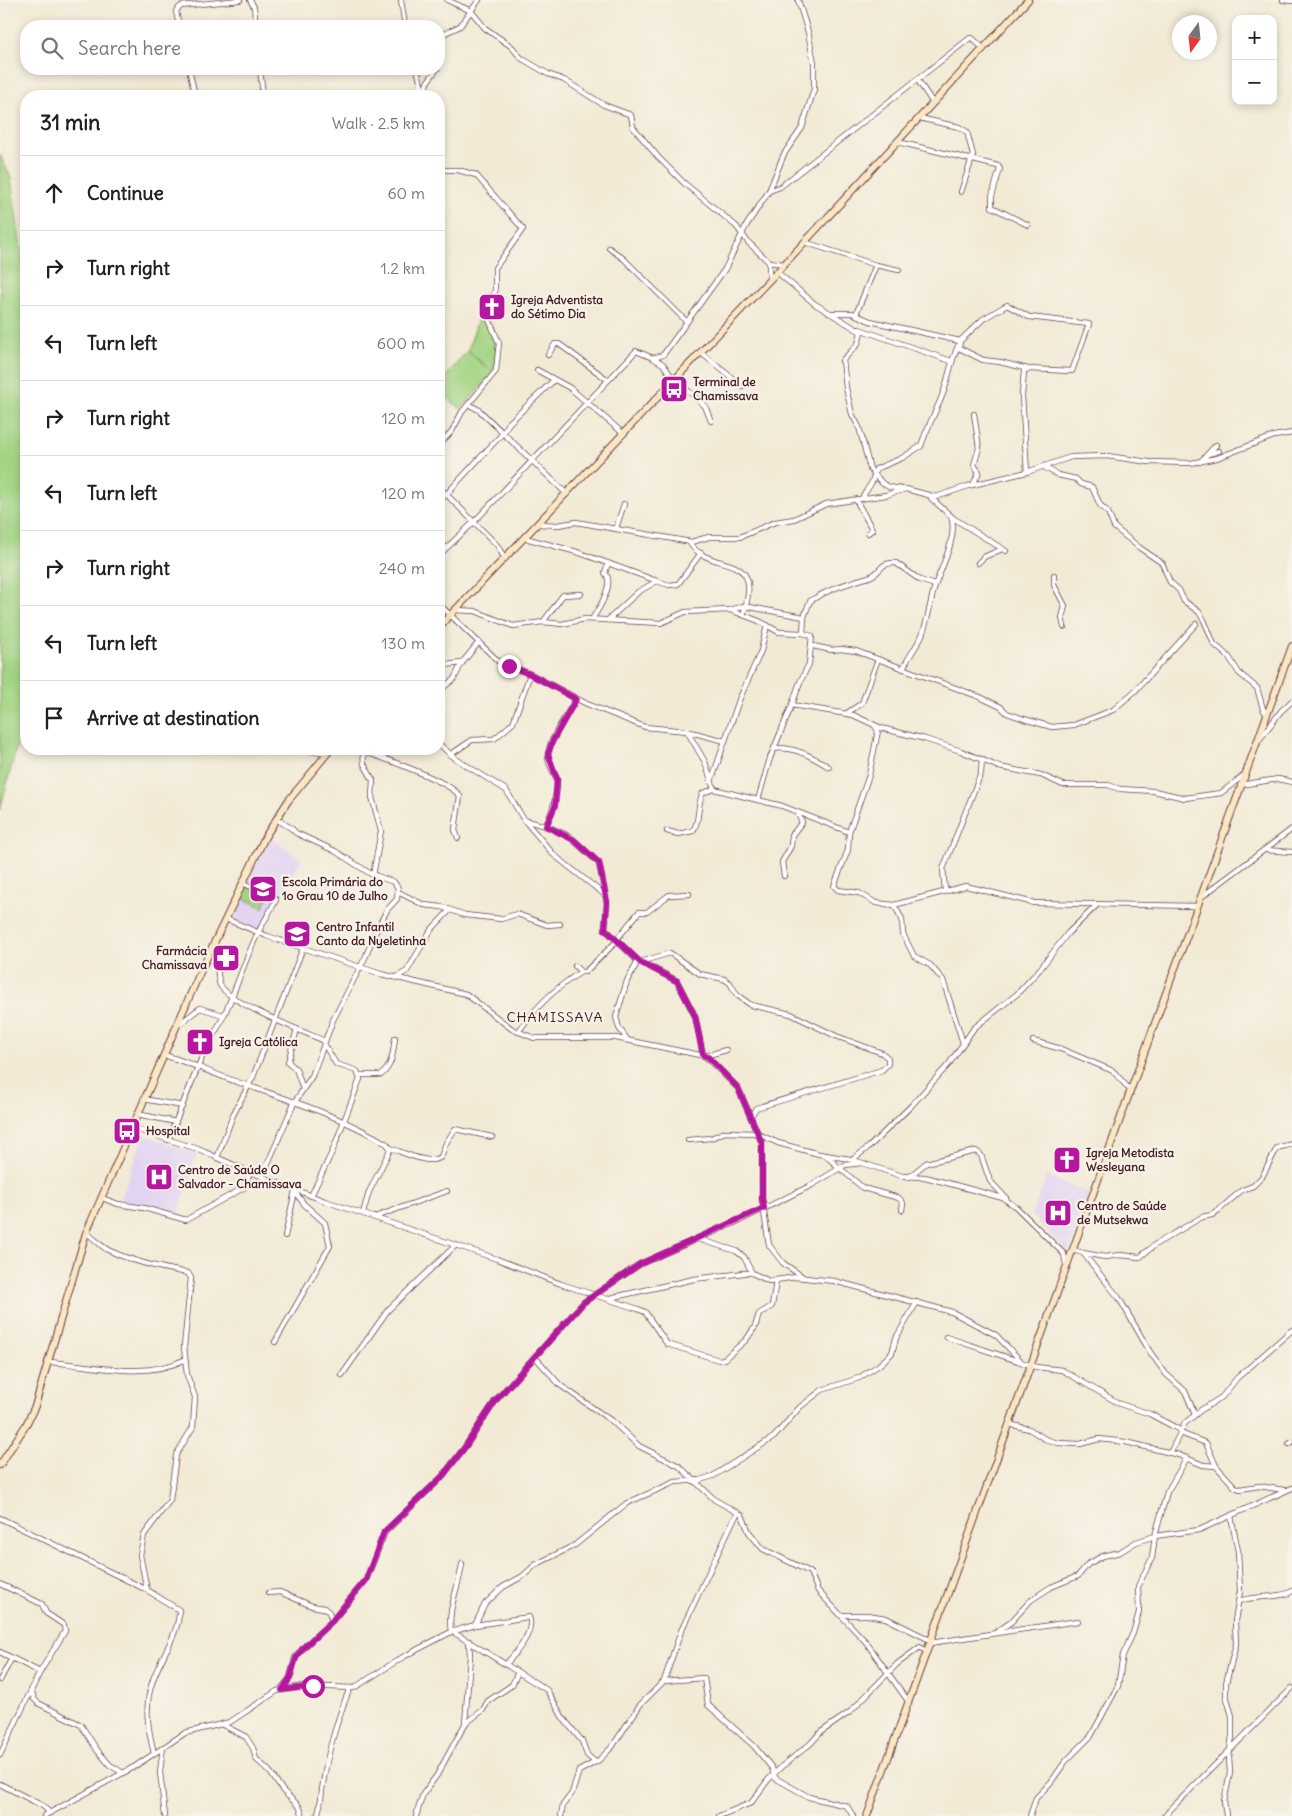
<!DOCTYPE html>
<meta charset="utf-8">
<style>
:root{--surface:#fff;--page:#f6f6f6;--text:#202124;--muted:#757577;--line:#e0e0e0}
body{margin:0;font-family:Delius,sans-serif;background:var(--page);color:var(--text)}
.controls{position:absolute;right:15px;top:15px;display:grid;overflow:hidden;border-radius:10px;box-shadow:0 2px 8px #0003}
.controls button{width:45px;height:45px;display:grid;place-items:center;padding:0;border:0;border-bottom:1px solid var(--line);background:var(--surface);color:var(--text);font:25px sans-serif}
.compass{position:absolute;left:1172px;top:15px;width:45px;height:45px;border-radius:50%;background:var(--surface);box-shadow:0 2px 8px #0003;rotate:195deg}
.stop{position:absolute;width:15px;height:15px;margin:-11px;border:4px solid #b5179e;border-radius:50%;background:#fff}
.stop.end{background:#b5179e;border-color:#fff;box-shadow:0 1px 5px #0008}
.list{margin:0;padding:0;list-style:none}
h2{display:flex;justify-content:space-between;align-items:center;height:65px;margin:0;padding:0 20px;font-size:21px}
h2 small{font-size:16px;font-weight:400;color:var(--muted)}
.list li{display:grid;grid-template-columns:32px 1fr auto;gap:15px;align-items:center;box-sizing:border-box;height:75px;padding:0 20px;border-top:1px solid var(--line)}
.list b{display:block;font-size:19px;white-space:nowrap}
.list em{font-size:16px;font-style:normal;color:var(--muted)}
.icon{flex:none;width:28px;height:28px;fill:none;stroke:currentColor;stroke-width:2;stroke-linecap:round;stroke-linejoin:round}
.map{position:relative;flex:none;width:1292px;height:1816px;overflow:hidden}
.search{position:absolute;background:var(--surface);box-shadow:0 2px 8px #0003;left:20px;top:20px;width:425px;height:55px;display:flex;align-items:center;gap:12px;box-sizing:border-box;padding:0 18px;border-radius:20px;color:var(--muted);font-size:19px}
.panel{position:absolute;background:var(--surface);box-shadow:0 2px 8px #0003;left:20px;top:90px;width:425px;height:665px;border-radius:20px}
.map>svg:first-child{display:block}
</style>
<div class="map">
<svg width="1292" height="1816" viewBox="0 0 1292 1816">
<rect width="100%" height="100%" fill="#f7f3e8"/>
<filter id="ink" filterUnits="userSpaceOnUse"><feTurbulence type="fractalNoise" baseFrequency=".02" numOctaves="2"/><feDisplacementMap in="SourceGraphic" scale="10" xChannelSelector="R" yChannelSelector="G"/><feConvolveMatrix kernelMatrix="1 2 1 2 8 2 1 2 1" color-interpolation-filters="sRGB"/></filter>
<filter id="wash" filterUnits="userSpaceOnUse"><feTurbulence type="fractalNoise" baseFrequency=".0096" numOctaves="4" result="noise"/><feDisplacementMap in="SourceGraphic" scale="20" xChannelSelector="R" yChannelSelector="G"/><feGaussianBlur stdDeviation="1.12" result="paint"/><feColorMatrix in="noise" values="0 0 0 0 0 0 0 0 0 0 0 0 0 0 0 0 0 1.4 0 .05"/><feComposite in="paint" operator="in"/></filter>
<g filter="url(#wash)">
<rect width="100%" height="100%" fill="#f2ead5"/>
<g fill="#e3d3f2">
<path d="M269,837L302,859L258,930L228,918Z"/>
<path d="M291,921L311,928L303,948L284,940Z"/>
<path d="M144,1135L197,1154L178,1216L120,1199Z"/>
<path d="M1047,1176L1091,1194L1068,1252L1031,1215Z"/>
</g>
<g fill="#a3d483" stroke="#767a57">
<path d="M0,155L11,178L26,285V711L0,810Z"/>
<path d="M478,319L491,324C507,367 487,379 461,409L439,391V385L467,351L490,370L468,350Z"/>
<path d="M246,886L269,896L263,908L241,897Z"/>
</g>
</g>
<g filter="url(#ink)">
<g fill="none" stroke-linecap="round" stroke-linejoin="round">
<defs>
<g id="street">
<path d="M250,0L254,7L256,26"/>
<path d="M401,0L405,26"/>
<path d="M447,0L471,11L485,28L512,47L521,58L548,74L564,80L604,105L631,115L633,127L658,157L684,183L736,226L748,242L769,262L784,264"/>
<path d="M1283,0L1292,1"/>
<path d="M179,26L176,11L181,6L240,0"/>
<path d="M439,36L460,26L479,0"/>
<path d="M439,62V64"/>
<path d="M189,69L195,96"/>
<path d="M260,69L263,96"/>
<path d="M417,69L423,92"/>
<path d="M917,79L933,103"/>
<path d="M423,94L428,81L437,69"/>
<path d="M919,118L959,127L967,132L973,155L961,192"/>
<path d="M898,142L998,166L1000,169L992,196V207L1028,225"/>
<path d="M439,170H458L476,175L523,229L495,268V292L485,310L499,343L496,371L462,412L452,431L439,445"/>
<path d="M769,191L780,187L970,38H972L984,49"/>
<path d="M804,242L876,265L899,270"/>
<path d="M609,248L624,259L687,322"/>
<path d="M769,262V279"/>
<path d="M777,272L815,304L861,332L858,344L842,361"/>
<path d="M829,313H852L870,321L960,341"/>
<path d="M856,314L876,265"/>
<path d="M859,329L951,361"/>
<path d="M700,352L742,386"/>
<path d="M548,355L555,344H559L608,380"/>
<path d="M653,358L663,364L674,380"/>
<path d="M843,360L846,388L852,414L859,427L870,469L882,483L889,487L902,489"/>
<path d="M537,370L570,388L624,434"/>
<path d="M675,379L705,406L711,421"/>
<path d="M468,404L479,410L503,433L509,423L554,380"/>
<path d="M1208,454L1219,451"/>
<path d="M1200,462L1216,445"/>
<path d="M1044,467L1058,475L1076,479L1081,484L1092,487L1100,505L1108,512L1114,527L1140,548L1162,563L1170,582L1179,590L1184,601L1199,612L1204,620L1214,644L1229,657L1239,673L1257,688L1263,709L1267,715"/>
<path d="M1027,472L1022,396L1024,371L1028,369L1072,371L1089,324L1029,317L1007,305L983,319L960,341L959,348L983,360L1000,362L1028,369"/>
<path d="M973,485L979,472L974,465L979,448L974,414"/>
<path d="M439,487L497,545L505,559"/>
<path d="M863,496L872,482L876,469L902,458L921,446C927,427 937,410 944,391C949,376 951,361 958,346"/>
<path d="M931,498L953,518L1006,551"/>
<path d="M856,500L871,527L872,530L868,533"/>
<path d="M439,502L503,433L567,494"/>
<path d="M539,524L558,525L576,522L691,542L709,537H740L775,522L794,519L826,504L886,495L906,489L936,497L968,486L1027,472L1071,457L1107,456L1149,462L1191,463L1217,458L1274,436L1292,433"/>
<path d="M616,528L624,504"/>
<path d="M525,538L577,552L657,581"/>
<path d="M689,542C710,576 766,547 743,615"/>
<path d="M439,555L474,522L636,351L653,358L663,355L725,269L746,226L769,191L784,154L802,128L814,89V63L808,32L798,0"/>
<path d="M978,563L984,557L1002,549"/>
<path d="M1054,575V585L1065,606L1062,618L1064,627"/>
<path d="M439,604L498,661L530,674L587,704L645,727L687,731L705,762L714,789L758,800L770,758L792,705L853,715L881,728L925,739L961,751L999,767L1041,775L1063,785H1108L1120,789L1154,791L1185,798L1221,793L1244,775"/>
<path d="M455,610L475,611L513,626L543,622L562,624L585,619L661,623L685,612L730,610L759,621L779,632L803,633L812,636L809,664L800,682L792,705"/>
<path d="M730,610L744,606L804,617"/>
<path d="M592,619C599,609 615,583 605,573L608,563"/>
<path d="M608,620L638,592L657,581L669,585L678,584L701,553"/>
<path d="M543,622L563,595L581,594"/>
<path d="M803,633L804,617L810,601C829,589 848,583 869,577C882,573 878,562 896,563L920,580L935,585"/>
<path d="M813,646L832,650L841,649L856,651L980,697L1001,707L1007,713L1024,719L1052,727L1074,725L1113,710L1135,691L1196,624"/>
<path d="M439,664L445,665L462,663"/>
<path d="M903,669C908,657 916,648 922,635C929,618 930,600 936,583C943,564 958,535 951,516"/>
<path d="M439,691L454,679L462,663L479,642"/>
<path d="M847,713L862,703L878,659"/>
<path d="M687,731L725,741"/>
<path d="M1260,739L1281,711L1292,701"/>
<path d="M439,744L456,759L506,790L524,820L546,826L569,836L599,863L607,903L605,929L636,959V965L627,981L616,1017L619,1028L627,1039"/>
<path d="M296,749L328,753"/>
<path d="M355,749C376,755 450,781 460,796L455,830L458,838"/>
<path d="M774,749C792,745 815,758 829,767"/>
<path d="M363,751L364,764L373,780L372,797L381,831L373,876"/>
<path d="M450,755L472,740L494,739L513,723L530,674"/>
<path d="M711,782L739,700L761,651L767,625"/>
<path d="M1240,785L1278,779L1292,782"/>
<path d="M758,800L782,806L849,832L848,850L834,886L838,890L859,893L876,903L894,905L966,886L1034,903L1198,906"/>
<path d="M525,821L554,855L605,895"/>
<path d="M546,826C551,816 560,787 556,777C553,770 547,763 548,755C549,739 568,714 576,699"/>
<path d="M667,831L678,834L693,831C701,819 696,805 703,793L714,789"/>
<path d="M849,832L869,775L878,731L875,726"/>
<path d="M1266,850L1292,852"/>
<path d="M784,876L782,862L791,846L792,835L802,822L798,814"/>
<path d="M945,891L943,869L981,773L982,759"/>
<path d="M398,892L424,905L442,907L465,915L501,919L517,914L547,925L560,924"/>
<path d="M1200,898L1292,829"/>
<path d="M894,905L902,919L903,934L914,956L930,965L943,980L963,1043"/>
<path d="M226,919L267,936L381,974L466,994L512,1029L534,1038H616L705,1056L738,1088L762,1143V1199L769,1245L783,1263L803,1277"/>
<path d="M616,940L639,912H647L669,895L689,894"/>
<path d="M215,943C217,953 217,978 220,985C229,1003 304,1032 325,1041"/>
<path d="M640,962L670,953L700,974L724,979L730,983L737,995L751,1005L791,1014L836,1036L882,1053L888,1058V1064L882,1070L756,1108L751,1116"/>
<path d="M641,962L677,981L695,1016L703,1055"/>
<path d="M575,966L581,972H585L617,941"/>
<path d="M397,977L407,971L431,930L450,910"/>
<path d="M178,1025L200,1008L223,1015"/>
<path d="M297,1029L288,1062L296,1069L303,1089"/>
<path d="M518,1032C535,1008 556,987 581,972"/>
<path d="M1033,1041L1061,1049L1113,1071L1130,1090"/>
<path d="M164,1055C191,1063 216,1075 243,1084C292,1101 343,1117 387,1144L390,1148L389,1152L369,1192L363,1213"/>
<path d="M705,1056L726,1050"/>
<path d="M359,1075H381C393,1065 393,1052 395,1038"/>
<path d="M143,1099L183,1106"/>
<path d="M137,1114L176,1122"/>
<path d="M132,1128L198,1149L245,1170L325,1201L497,1259L561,1284L638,1309L645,1312L667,1344L719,1360L724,1359L746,1340L755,1327L759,1314L772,1306L776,1281"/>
<path d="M168,1140L207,1045C230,1012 239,973 256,937C262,924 270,912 276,900L275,898L243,883"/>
<path d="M688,1140L711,1138L725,1132L756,1133L778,1143L819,1154L850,1159L902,1176L925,1177L1003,1198L1016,1207L1064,1254L1066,1265"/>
<path d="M390,1148C403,1152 429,1166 441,1157L446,1143L455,1129L492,1137"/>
<path d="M826,1156L863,1188L899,1198L903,1203L902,1210"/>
<path d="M217,1158L233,1115L253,1077L303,948"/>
<path d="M852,1160L870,1146L911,1106L949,1064L974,1028L1017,994L1040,969L1068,933L1097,905"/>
<path d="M262,1177L294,1103L312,1076L333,1020L366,956L374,935L387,910L397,899L398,888L394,882L371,874L335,851L296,833L291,828L276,819"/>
<path d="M909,1177L926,1163L976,1151L981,1155L990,1181L1006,1198"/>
<path d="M311,1196L333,1150L360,1079L357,1071L336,1064L324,1044"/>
<path d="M102,1198L118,1204L144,1208L186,1220L245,1187L250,1172"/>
<path d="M375,1217L447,1191"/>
<path d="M86,1233C95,1238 100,1246 108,1250C133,1262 160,1268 188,1273L191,1278L184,1347L187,1375L195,1397L193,1427L176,1455L170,1500L144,1535L140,1555L147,1590"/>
<path d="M285,1236L295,1191"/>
<path d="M698,1239L736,1251L744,1257L752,1273"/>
<path d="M1073,1250L1083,1253L1119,1298L1150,1352L1166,1374L1185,1391L1195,1415"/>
<path d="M1083,1253L1105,1257L1120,1255L1140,1257L1156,1244L1202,1217L1212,1215L1219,1210L1242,1190L1253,1186L1262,1177L1277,1148L1292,1144"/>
<path d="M610,1298L694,1279L744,1273H752L769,1281L796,1277L834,1281L952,1312L996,1335L1020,1360"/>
<path d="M946,1337L1036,1367L1062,1370L1120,1404L1150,1414L1180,1430"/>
<path d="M275,1342L330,1246L325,1223L304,1204L295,1192"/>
<path d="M535,1357L560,1385L613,1422L639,1446L679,1466L715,1500L742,1515L749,1532L763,1549L810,1572L818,1591L866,1642L908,1701"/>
<path d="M49,1362C93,1365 143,1380 184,1360"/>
<path d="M342,1375L388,1310L456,1245"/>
<path d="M1009,1424L1029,1429L1045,1439L1058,1443L1080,1444L1099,1439L1126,1442L1179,1455L1203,1465L1216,1466"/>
<path d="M1180,1433L1206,1443L1216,1466L1235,1487L1240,1489L1259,1486L1284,1490"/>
<path d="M1289,1444L1292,1442"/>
<path d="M1170,1453L1185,1423L1201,1410L1222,1397L1237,1378L1292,1330"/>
<path d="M0,1518L147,1590L179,1610C180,1633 158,1661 152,1683C144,1706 148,1730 154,1753"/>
<path d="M0,1584L42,1604L46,1613L64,1625L65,1631L40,1672L0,1755"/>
<path d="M268,1593L280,1592L312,1606L324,1608L329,1612L332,1621"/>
<path d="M1239,1601C1252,1596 1284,1598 1292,1591"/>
<path d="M841,1615H868L886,1618L930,1640"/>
<path d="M475,1625L485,1604L503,1587L523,1576L535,1565L575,1545L627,1503L675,1482L700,1480L713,1476L774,1437L800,1407L822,1390L859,1378L879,1365L892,1353L896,1338L917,1302"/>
<path d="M451,1632C447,1608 459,1588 462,1564"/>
<path d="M453,1632L547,1690L563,1718L582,1741L587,1755L595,1762"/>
<path d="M995,1633L1011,1622L1031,1600L1051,1587L1078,1576L1088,1564L1103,1556L1120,1552L1136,1542L1155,1536L1199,1530L1292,1488"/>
<path d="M930,1643L1078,1621"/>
<path d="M0,1652L40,1672"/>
<path d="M0,1680L12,1658"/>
<path d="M664,1681L704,1678L708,1705L754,1746L772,1768L775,1778L809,1797L847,1806L853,1816"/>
<path d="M281,1689L290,1678L295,1658L304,1647L332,1621L366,1580L385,1532L442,1477L465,1447L496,1400L584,1302L640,1264L741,1220L812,1185L845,1165L862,1163"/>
<path d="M32,1692L34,1699L38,1703L81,1725L97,1750L110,1765L123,1773"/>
<path d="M465,1724L470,1656L469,1641"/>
<path d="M223,1725L246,1737L253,1748L256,1759L270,1772L283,1791L299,1806L303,1816"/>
<path d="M163,1747L160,1772L165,1816"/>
<path d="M0,1784L43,1806L49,1812"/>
<path d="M44,1816L134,1767L185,1733L230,1722L277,1691L303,1686L354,1688L403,1657L451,1632L475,1625L529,1617C535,1632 516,1653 506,1664"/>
<path d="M317,1816C322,1803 321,1791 324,1778C328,1750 339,1714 350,1688"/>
<path d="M416,1816L423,1794L437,1775L465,1724L483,1710L488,1701L512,1685L518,1672"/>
<path d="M561,1816L563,1805L572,1793L579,1771L599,1760L612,1747L640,1705L664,1681L681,1631L733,1521L738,1513"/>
<path d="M719,1816L751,1803L768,1780L781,1767L810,1744L821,1732L850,1712L897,1664L920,1647L926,1651"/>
<path d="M1030,1816L1036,1798L1051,1782L1065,1762L1091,1736L1118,1686L1123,1655L1133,1633L1139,1612L1138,1586L1152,1558L1155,1536L1167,1492L1187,1458"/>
<path d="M1164,1816L1292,1688"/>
<path d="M1226,1816L1224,1801L1230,1773L1229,1757L1232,1736V1716L1226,1695V1683L1236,1644L1235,1621L1240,1591L1238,1551L1231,1516"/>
</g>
<g id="secondary">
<path d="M439,627L777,272L1028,0"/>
<path d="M0,1465L26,1425L35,1406L86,1233L202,968L265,837L288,801L331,749"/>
<path d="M867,1816L1292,646"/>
</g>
</defs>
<use href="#street" stroke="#633d44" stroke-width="6"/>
<use href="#secondary" stroke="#633d44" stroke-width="8"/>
<use href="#street" stroke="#fff" stroke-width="4.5"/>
<use href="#secondary" stroke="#fbe7c3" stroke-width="6"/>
</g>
</g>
<g fill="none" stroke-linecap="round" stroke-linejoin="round" filter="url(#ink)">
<path stroke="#b5179e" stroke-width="6" d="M313,1686L282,1690L290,1678L296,1658L304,1647L332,1621L366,1580L384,1532L442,1477L465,1447L496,1400L584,1302L640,1264L764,1208L762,1199V1143L738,1088L708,1057L703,1055L695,1016L677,981L640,962L605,929L607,902L599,863L574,840L546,826L555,806L557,779L548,754L552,742L576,699L530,674L509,666"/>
</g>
<defs>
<symbol id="church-square" viewBox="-11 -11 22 22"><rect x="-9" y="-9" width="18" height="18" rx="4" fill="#b5179e" stroke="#f7f3e8"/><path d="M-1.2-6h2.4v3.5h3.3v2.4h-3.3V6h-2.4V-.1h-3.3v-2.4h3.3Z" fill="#fff"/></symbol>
<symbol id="bus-square" viewBox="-11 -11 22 22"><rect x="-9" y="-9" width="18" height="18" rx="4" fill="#b5179e" stroke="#f7f3e8"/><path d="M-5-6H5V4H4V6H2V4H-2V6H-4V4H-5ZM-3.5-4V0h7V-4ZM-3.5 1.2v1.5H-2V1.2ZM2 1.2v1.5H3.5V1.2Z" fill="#fff"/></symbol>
<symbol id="school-square" viewBox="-11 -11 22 22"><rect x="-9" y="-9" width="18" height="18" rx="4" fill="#b5179e" stroke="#f7f3e8"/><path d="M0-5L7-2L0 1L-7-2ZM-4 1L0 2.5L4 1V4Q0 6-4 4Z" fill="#fff"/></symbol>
<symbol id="pharmacy-square" viewBox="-11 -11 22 22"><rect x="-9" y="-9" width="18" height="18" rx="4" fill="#b5179e" stroke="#f7f3e8"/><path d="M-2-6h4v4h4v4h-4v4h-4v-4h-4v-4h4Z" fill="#fff"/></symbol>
<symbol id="hospital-square" viewBox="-11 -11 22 22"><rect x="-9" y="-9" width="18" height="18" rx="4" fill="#b5179e" stroke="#f7f3e8"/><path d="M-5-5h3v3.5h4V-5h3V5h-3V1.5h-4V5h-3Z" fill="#fff"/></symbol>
</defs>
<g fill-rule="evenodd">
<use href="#church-square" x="476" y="291" width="32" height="32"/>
<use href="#bus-square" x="658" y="373" width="32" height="32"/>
<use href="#school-square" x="247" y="873" width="32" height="32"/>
<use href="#school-square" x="281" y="918" width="32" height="32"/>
<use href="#pharmacy-square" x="210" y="942" width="32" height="32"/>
<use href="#church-square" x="184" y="1026" width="32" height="32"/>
<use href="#bus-square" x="111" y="1115" width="32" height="32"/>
<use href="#church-square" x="1051" y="1144" width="32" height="32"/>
<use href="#hospital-square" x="143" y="1161" width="32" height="32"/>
<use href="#hospital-square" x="1042" y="1197" width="32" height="32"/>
</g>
<g text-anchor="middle" stroke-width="4.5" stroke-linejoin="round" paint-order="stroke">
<g font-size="12" font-weight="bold" fill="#4a1f2b" stroke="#f7f3e8" text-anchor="start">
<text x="511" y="304">Igreja Adventista<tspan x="511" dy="14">do Sétimo Dia</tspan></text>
<text x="693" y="386">Terminal de<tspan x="693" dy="14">Chamissava</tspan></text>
<text x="282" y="886">Escola Primária do<tspan x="282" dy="14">1o Grau 10 de Julho</tspan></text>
<text x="316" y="931">Centro Infantil<tspan x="316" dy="14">Canto da Nyeletinha</tspan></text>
<text x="207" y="955" text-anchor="end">Farmácia<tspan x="207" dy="14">Chamissava</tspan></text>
<text x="219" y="1046">Igreja Católica</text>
<text x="146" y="1135">Hospital</text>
<text x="1086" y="1157">Igreja Metodista<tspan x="1086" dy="14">Wesleyana</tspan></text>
<text x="178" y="1174">Centro de Saúde O<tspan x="178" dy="14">Salvador - Chamissava</tspan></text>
<text x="1077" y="1210">Centro de Saúde<tspan x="1077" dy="14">de Mutsekwa</tspan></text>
</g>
<g font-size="14" letter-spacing="1" fill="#4a1f2b" stroke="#f7f3e8">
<text x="555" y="1022">CHAMISSAVA</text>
</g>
</g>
</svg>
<div class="controls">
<button>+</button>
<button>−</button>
</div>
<svg class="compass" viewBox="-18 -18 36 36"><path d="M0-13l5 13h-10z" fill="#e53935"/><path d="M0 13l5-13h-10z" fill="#757577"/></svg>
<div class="stop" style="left:313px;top:1686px"></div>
<div class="stop end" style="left:509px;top:666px"></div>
<div class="search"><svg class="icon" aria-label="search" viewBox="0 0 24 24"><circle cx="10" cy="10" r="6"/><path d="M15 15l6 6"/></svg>Search here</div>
<section class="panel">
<h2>31 min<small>Walk · 2.5 km</small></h2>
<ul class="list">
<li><svg class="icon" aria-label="ahead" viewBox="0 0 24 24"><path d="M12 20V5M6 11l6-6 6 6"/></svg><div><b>Continue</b></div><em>60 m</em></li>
<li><svg class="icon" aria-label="right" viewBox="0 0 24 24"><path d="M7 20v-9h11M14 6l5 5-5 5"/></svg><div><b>Turn right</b></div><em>1.2 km</em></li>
<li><svg class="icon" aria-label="left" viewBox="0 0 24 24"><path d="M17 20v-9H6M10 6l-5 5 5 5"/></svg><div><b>Turn left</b></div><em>600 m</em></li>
<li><svg class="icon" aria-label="right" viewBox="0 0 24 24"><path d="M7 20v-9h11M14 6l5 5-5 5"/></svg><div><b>Turn right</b></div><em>120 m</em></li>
<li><svg class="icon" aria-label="left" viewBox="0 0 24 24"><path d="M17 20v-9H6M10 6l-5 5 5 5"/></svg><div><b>Turn left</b></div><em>120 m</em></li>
<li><svg class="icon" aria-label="right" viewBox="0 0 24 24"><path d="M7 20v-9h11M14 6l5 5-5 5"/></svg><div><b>Turn right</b></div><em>240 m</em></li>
<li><svg class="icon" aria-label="left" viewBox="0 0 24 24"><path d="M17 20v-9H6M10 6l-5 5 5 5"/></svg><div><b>Turn left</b></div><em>130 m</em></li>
<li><svg class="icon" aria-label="arrive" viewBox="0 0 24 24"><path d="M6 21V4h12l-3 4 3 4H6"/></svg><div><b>Arrive at destination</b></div></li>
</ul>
</section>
</div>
